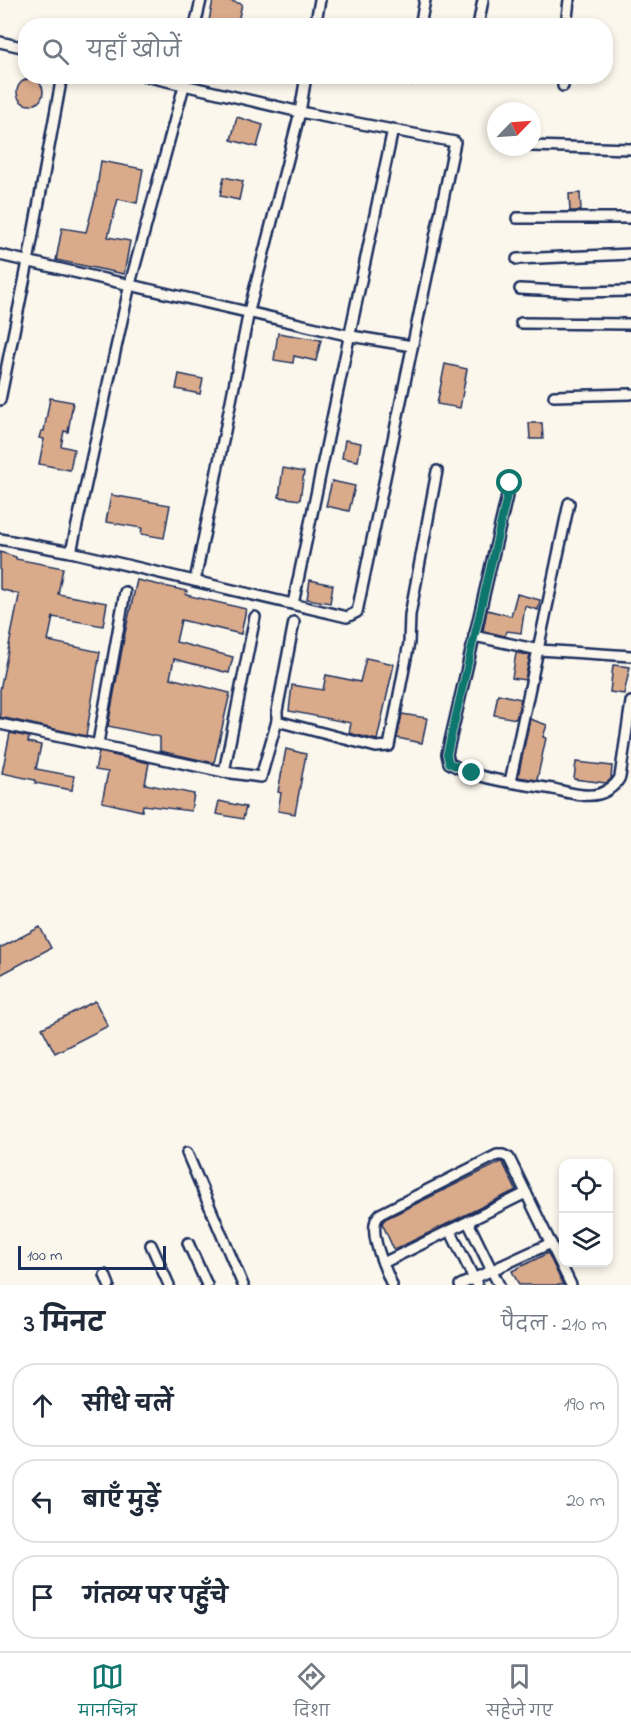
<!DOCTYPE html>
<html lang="hi">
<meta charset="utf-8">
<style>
:root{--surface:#fff;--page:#f2f2f3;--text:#1f2937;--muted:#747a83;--line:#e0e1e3;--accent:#0f766e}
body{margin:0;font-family:"Indie Flower","Playpen Sans Deva",sans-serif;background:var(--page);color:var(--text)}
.controls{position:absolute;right:18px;bottom:18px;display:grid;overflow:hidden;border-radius:12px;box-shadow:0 3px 9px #0003}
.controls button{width:54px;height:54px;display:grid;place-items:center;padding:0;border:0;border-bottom:2px solid var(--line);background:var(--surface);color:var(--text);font:30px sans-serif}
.compass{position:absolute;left:487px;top:102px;width:54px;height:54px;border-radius:50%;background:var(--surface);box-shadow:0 3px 9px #0003;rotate:65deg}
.scale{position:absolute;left:18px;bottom:15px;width:148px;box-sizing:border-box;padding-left:6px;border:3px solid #1b2f5e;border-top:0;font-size:16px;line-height:21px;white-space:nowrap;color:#1b2f5e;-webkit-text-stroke:4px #fbf7ec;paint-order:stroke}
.stop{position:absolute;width:18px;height:18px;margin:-14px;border:4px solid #0f766e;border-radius:50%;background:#fff}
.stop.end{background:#0f766e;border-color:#fff;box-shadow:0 2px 6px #0008}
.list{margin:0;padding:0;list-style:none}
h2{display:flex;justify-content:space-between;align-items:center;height:78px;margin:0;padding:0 24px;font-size:26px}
h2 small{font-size:20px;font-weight:400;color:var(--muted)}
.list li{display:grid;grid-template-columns:39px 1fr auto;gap:18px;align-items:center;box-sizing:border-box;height:84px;margin:0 12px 12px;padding:0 12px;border:2px solid var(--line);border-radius:24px}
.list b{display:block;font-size:22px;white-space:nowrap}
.list em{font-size:20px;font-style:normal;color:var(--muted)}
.icon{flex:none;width:33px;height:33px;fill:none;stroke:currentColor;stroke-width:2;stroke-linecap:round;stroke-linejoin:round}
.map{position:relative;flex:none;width:631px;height:1285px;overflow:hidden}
.search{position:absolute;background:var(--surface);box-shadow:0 3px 9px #0003;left:18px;right:18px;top:18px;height:66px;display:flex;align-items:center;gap:15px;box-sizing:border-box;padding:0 21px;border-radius:24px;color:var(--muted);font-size:22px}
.sheet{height:366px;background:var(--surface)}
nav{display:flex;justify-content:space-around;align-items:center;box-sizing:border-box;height:84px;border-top:2px solid var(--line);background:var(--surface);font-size:16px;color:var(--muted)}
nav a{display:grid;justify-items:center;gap:3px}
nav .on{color:var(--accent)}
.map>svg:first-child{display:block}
</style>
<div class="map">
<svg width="631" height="1285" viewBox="0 0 631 1285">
<rect width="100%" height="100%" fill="#fbf7ec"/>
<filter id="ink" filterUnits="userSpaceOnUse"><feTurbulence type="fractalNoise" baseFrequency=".0167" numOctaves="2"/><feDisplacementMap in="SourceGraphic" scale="12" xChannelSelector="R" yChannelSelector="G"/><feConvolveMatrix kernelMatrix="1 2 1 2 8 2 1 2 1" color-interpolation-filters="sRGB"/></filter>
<g filter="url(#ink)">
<g fill="#daab8b" stroke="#1b2f5e" stroke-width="1.5">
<path d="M213,0H227L242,4L237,26H208Z"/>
<circle cx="30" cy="92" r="13"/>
<path d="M237,117L263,125L257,147L231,140Z"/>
<path d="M101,161L143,169L137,203L118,199L108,237L130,241L124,274L56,260L62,228L86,232L96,195Z"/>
<path d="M224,177L243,181L239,200L220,196Z"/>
<path d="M580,193L581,211H570L569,194Z"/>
<path d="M278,333L321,340L316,361L294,356L293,363L274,360Z"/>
<path d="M445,364L467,369L460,408L437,404Z"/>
<path d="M179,374L203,379L200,394L176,389Z"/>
<path d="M50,398L73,402L68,432L64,431L61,446L74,449L70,470L39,464L44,439L39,438L41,431H44Z"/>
<path d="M529,423H542L543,439H530Z"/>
<path d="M345,440L361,443L358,461L342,458Z"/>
<path d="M283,468L304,472L300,500L279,497Z"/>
<path d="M332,481L355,486L349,511L326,506Z"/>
<path d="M111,495L170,505L164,538L141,534L142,528L106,522Z"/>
<path d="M0,552L16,557V559L63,568L58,594L107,603L103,626L53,617L48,641L100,652L86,736L0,717V690L19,596L18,594L0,589Z"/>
<path d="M137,580L187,591L186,595L246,609L241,634L181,620L176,642L233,657L229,673L174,659L170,678L230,693L214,763L160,751V737L108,726L125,633Z"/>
<path d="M310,580L333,585L330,603L307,599Z"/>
<path d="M517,594L540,600L538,610L525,606L521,633L507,631L505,636L483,631L487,610L511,616Z"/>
<path d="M516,653L530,655L525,680L512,678Z"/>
<path d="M366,658L394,664L377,740L349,733L351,723L289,711L292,685L323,690L326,675L360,682Z"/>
<path d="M613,665L630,667L624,694L610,692Z"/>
<path d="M498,694L521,699L516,719L494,715Z"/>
<path d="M402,714L427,718L422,743L397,738Z"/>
<path d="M530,719L547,725L543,737L546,738L537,780L518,777Z"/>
<path d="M10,733L29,737L28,742L41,745L36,769L74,776L72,790L35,783V780L2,773Z"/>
<path d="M286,749L306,754L295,814L278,811L281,793L278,792Z"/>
<path d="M99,752L149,763L145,784L194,794L191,811L143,805L142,811L102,802L108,772L95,770Z"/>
<path d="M576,762L612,766L611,779L606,783L574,779Z"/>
<path d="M219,801L246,807L243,819L216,814Z"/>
<path d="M40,927L51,948L0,975V948Z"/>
<path d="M95,1001L108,1026L55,1053L42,1028Z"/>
<path d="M501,1162L503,1163L516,1190L394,1250L382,1223L385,1219Z"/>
<path d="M548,1253L563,1285H519L512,1271Z"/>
</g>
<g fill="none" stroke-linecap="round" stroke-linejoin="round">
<defs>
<g id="street">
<path d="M195,26L201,0"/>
<path d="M315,26L320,0"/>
<path d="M420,26L425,0"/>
<path d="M478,26L483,0"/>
<path d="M566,26L569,0"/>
<path d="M0,42L26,48"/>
<path d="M409,79V76"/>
<path d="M563,86V76"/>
<path d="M532,146L631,149"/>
<path d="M517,218H631"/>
<path d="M0,255L351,336L412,346"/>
<path d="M517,259L631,254"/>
<path d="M520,289L578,292L631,291"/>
<path d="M521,323L631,324"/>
<path d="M554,396L631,394"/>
<path d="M0,400L28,262L62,76"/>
<path d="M510,483L447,754L449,763C480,781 518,783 553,789C567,792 585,798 599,794C607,792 617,784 620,777L631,702"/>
<path d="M0,539L71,552L347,617L357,612L455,142L300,112L145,76"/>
<path d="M71,552L130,284L184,86"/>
<path d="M195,581L249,311L300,112L306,76"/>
<path d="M293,604L393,129"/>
<path d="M474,636L539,650L631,656"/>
<path d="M277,721L376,747L389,746L409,643L410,615L437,471"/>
<path d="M0,724L224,772L261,777L277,721V711L294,622"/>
<path d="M98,743L125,592"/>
<path d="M224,772L255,617"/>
<path d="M510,782L569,503"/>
<path d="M187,1153L243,1285"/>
<path d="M468,1222L499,1285"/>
<path d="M450,1230L477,1285"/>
<path d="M188,1243L207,1285"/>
<path d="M151,1245L169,1285"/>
<path d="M383,1263L526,1193"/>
<path d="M105,1275L109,1285"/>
<path d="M392,1285C385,1268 365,1228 380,1214L497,1155H503L509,1158L571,1285"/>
<path d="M460,1285L551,1243"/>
</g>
</defs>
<use href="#street" stroke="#1b2f5e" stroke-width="14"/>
<use href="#street" stroke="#fbf7ec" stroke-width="9"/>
</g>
</g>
<g fill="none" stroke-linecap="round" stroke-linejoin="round" filter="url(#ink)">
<path stroke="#0f766e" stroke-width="8" d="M472,773L449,763L447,754L510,483"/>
</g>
</svg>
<div class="controls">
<button><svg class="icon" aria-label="locate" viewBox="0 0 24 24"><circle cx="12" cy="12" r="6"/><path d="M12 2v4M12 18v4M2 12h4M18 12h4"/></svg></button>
<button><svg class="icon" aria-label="layers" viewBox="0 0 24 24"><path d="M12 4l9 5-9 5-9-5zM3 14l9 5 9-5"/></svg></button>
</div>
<svg class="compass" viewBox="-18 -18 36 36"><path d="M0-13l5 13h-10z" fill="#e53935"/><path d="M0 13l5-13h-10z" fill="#747a83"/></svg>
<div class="scale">100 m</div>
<div class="stop" style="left:510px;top:483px"></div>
<div class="stop end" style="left:472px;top:773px"></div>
<div class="search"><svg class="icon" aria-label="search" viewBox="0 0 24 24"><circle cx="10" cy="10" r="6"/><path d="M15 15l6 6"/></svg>यहाँ खोजें</div>
</div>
<section class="sheet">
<h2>3 मिनट<small>पैदल · 210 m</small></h2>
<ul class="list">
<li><svg class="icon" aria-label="ahead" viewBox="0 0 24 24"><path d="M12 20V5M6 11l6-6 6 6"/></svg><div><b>सीधे चलें</b></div><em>190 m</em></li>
<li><svg class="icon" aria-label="left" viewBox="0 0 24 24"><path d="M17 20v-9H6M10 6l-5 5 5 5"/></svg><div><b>बाएँ मुड़ें</b></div><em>20 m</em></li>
<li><svg class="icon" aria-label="arrive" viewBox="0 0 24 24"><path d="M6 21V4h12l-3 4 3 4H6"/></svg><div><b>गंतव्य पर पहुँचे</b></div></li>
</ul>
</section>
<nav>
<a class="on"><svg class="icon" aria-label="map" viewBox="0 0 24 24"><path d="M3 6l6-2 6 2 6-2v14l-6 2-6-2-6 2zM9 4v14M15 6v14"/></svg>मानचित्र</a>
<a><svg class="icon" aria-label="directions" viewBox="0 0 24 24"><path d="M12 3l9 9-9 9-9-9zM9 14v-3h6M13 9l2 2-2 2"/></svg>दिशा</a>
<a><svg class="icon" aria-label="saved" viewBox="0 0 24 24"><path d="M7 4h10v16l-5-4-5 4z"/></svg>सहेजे गए</a>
</nav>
